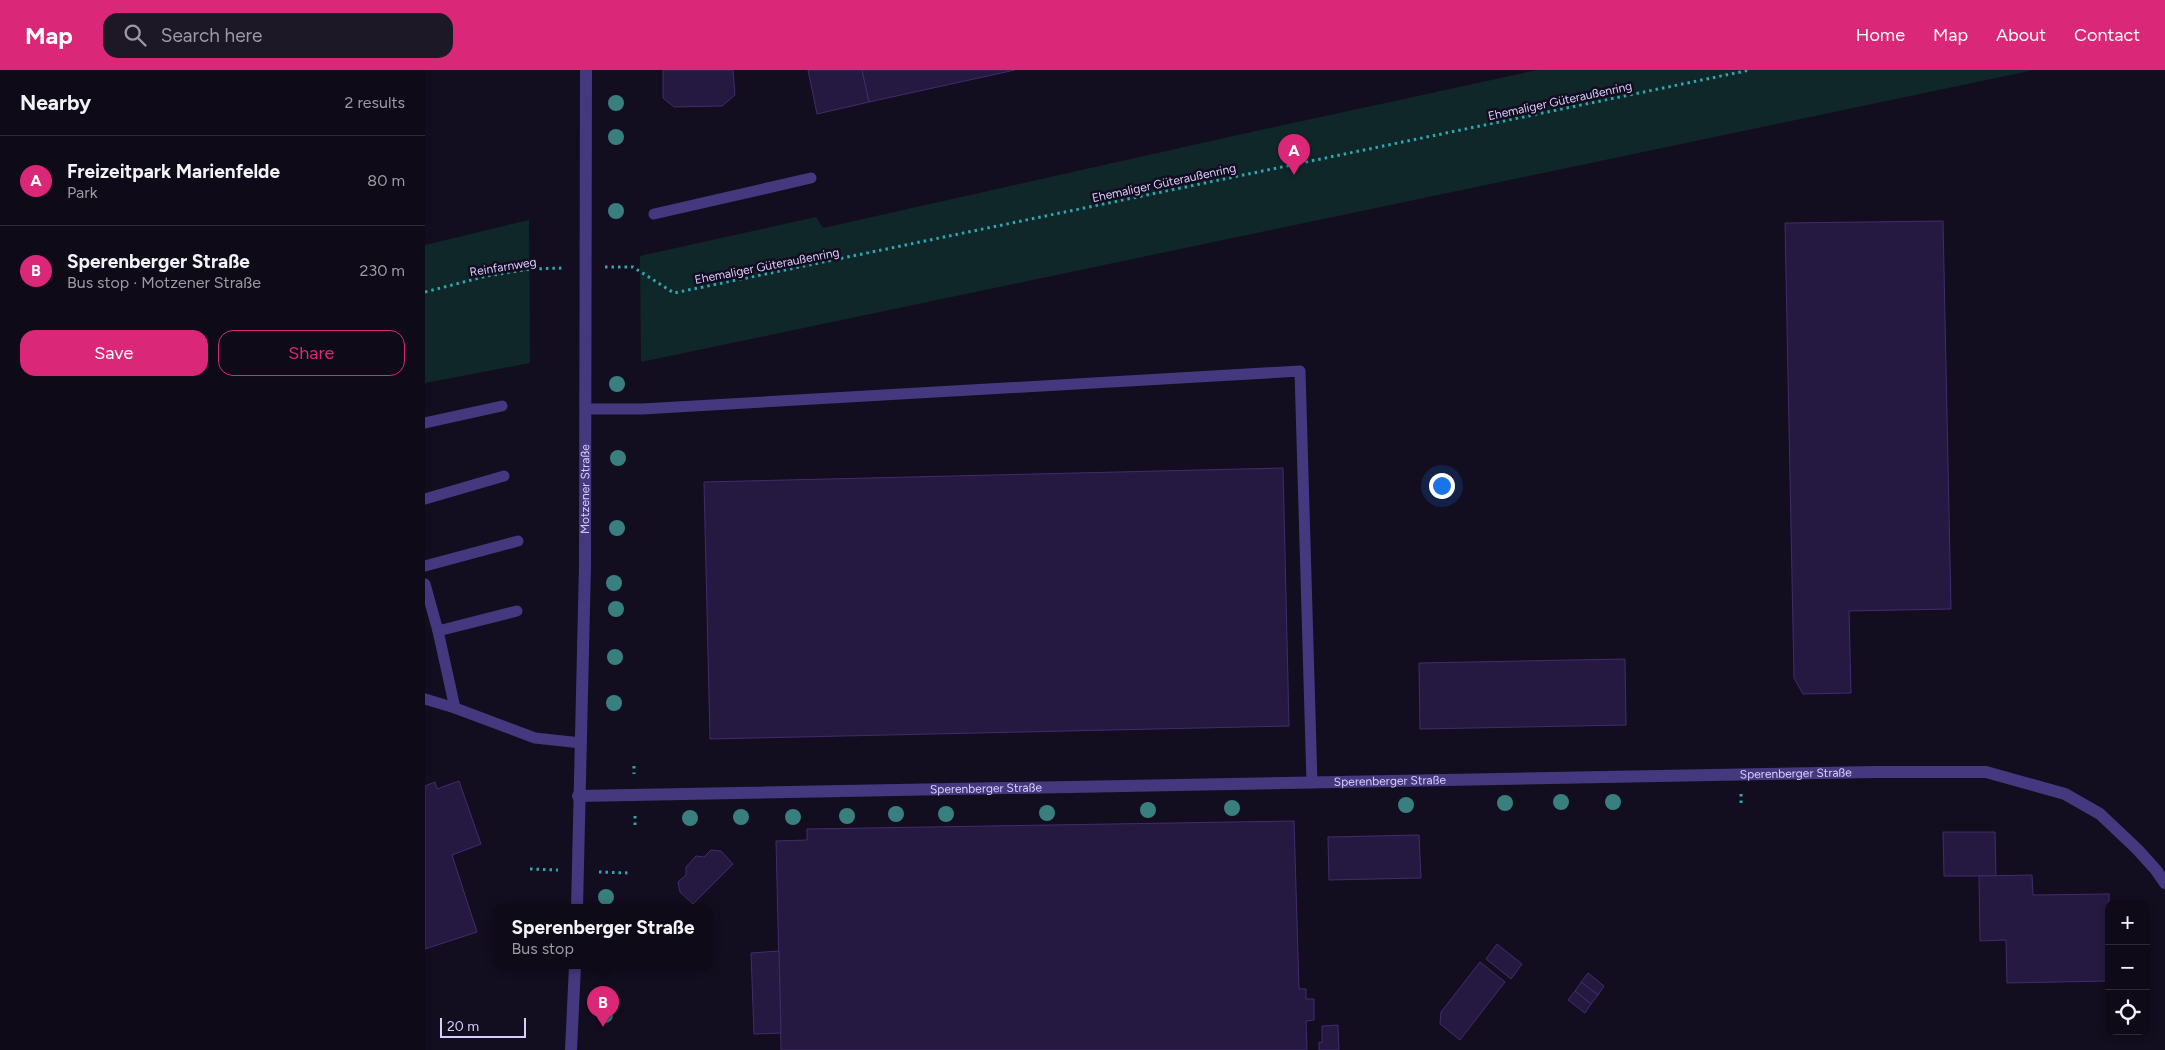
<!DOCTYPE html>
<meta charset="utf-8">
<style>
:root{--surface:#0e0a18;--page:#1c1825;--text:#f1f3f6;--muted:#9b9aa2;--line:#2e2b37;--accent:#db2777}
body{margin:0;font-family:Figtree,sans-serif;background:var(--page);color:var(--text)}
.controls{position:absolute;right:15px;bottom:15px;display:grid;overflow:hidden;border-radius:10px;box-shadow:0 2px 8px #0003}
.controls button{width:45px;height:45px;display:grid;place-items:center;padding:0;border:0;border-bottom:1px solid var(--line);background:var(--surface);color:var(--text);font:25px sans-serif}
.scale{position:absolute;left:15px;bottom:12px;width:86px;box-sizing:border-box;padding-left:5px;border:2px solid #d9cdfe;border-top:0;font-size:14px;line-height:18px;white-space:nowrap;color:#d9cdfe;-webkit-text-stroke:4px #130d20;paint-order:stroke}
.you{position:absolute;left:1016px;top:415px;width:18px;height:18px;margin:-12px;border:4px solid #fff;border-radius:50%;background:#1a73e8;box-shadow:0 0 0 8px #1a73e833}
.badge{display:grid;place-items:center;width:32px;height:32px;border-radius:50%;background:var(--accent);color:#fff;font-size:16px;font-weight:700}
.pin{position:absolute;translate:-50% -41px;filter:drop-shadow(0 1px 2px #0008)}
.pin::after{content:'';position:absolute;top:26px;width:18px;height:15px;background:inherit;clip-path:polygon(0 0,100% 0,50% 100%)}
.popup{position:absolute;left:69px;top:834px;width:218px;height:65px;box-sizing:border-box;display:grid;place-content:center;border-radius:10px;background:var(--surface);filter:drop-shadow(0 1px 4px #0005);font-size:16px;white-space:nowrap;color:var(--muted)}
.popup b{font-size:19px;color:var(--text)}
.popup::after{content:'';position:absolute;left:50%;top:100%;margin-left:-10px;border:10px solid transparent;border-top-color:var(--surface)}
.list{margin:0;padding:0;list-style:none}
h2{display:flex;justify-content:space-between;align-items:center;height:65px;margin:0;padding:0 20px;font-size:21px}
h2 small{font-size:16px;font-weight:400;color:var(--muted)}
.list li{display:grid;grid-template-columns:32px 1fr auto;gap:15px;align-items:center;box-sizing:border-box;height:90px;padding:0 20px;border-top:1px solid var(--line)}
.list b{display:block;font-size:19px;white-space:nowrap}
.list p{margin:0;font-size:16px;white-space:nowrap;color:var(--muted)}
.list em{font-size:16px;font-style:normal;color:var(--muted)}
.actions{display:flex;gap:10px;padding:15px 20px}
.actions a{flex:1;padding:11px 0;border:1px solid var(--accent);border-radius:15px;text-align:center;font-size:18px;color:var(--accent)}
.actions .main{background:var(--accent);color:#fff}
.icon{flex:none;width:28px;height:28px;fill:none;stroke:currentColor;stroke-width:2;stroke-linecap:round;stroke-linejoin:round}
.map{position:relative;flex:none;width:1740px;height:980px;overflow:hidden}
header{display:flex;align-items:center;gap:30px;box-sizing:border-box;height:70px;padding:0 25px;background:var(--accent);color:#fff}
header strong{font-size:24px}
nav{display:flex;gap:28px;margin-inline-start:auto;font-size:18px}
.search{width:350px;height:45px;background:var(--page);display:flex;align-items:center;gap:12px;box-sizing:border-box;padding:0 18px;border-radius:15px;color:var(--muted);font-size:19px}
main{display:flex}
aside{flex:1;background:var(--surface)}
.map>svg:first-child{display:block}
</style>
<header>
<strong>Map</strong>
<div class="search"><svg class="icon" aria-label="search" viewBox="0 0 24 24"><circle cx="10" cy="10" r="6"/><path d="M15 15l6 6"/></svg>Search here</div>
<nav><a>Home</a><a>Map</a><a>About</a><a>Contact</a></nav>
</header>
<main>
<aside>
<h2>Nearby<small>2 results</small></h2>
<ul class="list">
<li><span class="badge">A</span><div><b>Freizeitpark Marienfelde</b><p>Park</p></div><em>80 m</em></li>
<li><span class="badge">B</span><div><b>Sperenberger Straße</b><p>Bus stop · Motzener Straße</p></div><em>230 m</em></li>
</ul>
<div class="actions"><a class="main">Save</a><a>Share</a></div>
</aside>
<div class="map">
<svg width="1740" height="980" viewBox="0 0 1740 980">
<rect width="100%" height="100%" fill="#130d20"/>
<g fill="#10272a">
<path d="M1112,0H1609L216,292L215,186L391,147L398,158L817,64Z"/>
<path d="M104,150L105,293L0,313V175Z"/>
</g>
<g fill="#261941" stroke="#412c6c">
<path d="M238,0H308L310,25L297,36L249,37L238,28Z"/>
<path d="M383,0H437L444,32L392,44Z"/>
<path d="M437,0H590L444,32Z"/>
<path d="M1518,151L1526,539L1424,541L1426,623L1378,624L1369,608L1360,153Z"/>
<path d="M858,398L864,656L285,669L279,412Z"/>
<path d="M1200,589L1201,655L995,659L994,593Z"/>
<path d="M34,711L56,774L27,785L52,862L0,879V716L10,712L12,719Z"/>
<path d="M869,751L874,919H881V929H889V950L881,951L882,980H356L351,771L382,770V759Z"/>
<path d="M1518,762H1570L1571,806H1519Z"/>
<path d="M994,765L996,808L904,810L903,767Z"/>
<path d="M286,780L296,781L308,794L268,834L255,822L253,812L261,805V797L271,786L279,787Z"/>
<path d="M1607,805L1608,825L1684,824V911L1582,913L1581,870L1555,871L1554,806Z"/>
<path d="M1072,874L1097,894L1086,909L1061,889Z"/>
<path d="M354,881L356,963L329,964L326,883Z"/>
<path d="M1055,892L1080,912L1035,970L1015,954L1016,942Z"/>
<path d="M1163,903L1179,916L1173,925L1156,912Z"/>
<path d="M1156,912L1173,925L1166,934L1150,921Z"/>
<path d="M1150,921L1166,934L1160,943L1143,930Z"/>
<path d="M913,955L914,980H894V972L897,973V956Z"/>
</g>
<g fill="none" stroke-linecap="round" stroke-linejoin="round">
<g stroke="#2fa7b0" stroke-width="3" stroke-dasharray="2.5 4" stroke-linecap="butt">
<path d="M180,197H208L249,223L1325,0"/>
<path d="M0,222L62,206L105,199L139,198"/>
<path d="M209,696V704"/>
<path d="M1316,724V733"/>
<path d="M210,746V755"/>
<path d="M105,799L133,800"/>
<path d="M174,802L204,803"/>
</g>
<g stroke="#44397e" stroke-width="11">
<path d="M229,144L386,108"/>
<path d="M160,339H217L875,301L887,713"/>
<path d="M0,353L77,336"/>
<path d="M0,429L79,406"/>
<path d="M0,496L93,471"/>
<path d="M0,514L13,561L30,638L110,668L156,673"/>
<path d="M13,561L92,541"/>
<path d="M0,629L30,638"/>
</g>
<path stroke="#44397e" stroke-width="12" id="s1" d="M153,726L1450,702H1561L1640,724L1675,744L1712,779L1731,800L1740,813"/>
<g stroke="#44397e" stroke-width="12">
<path id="s2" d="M152,838L160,495L161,0"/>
<path d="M146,980L150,896"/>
</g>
</g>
<g fill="#3a7f7f">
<circle cx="191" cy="33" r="8"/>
<circle cx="191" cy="67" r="8"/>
<circle cx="191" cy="141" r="8"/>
<circle cx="192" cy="314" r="8"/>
<circle cx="193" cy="388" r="8"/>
<circle cx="192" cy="458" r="8"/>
<circle cx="189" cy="513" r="8"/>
<circle cx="191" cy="539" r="8"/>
<circle cx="190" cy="587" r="8"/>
<circle cx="189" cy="633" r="8"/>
<circle cx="1136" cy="732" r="8"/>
<circle cx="1188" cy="732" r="8"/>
<circle cx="1080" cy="733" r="8"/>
<circle cx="981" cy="735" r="8"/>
<circle cx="807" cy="738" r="8"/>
<circle cx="723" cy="740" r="8"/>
<circle cx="622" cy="743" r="8"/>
<circle cx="471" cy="744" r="8"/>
<circle cx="521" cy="744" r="8"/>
<circle cx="422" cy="746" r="8"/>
<circle cx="316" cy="747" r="8"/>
<circle cx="368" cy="747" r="8"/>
<circle cx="265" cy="748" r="8"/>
<circle cx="181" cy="827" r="8"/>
<circle cx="180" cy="945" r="8"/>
</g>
<g text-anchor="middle" stroke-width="5" stroke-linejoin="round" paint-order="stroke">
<g font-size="12" fill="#d9cdfe" stroke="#130d20">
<text transform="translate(1135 31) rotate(-12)" y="4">Ehemaliger Güteraußenring</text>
<text transform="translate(739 113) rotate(-12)" y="4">Ehemaliger Güteraußenring</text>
<text transform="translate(342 196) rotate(-11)" y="4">Ehemaliger Güteraußenring</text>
<text transform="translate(78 197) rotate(-9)" y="4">Reinfarnweg</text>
<text dy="4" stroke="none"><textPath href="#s2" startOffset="419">Motzener Straße</textPath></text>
<text dy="4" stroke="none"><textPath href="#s1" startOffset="1218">Sperenberger Straße</textPath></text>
<text dy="4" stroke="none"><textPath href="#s1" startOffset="812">Sperenberger Straße</textPath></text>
<text dy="4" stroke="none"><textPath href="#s1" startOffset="408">Sperenberger Straße</textPath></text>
</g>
</g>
</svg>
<div class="controls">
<button>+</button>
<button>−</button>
<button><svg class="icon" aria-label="locate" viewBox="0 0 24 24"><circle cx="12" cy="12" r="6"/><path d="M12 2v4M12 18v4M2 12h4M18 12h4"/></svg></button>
</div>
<div class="scale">20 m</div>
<div class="you"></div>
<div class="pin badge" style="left:869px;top:105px">A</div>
<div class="pin badge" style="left:178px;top:957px">B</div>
<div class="popup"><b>Sperenberger Straße</b>Bus stop</div>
</div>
</main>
